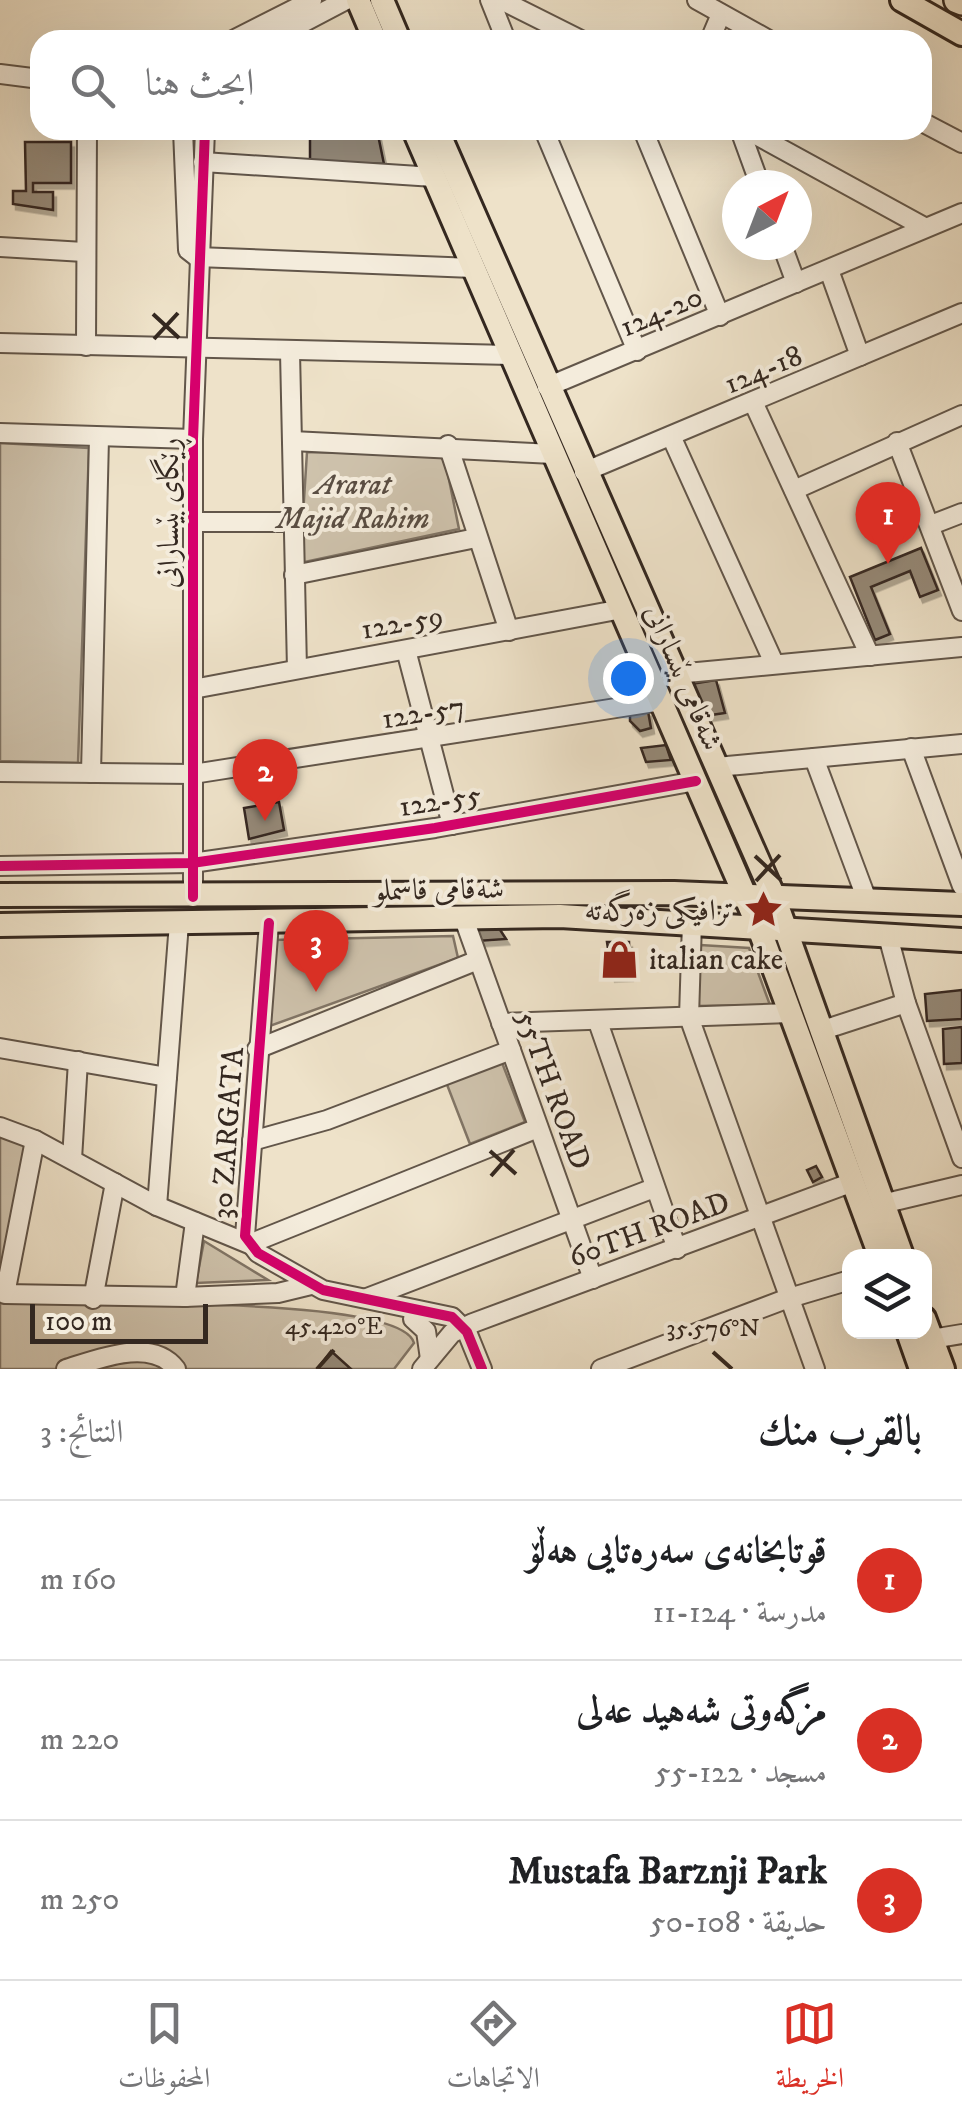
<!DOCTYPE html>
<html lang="ar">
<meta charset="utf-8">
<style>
:root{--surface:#fff;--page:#f6f6f6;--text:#202124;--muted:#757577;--line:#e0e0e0;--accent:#d93025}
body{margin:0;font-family:"IM FELL DW Pica",Amiri,serif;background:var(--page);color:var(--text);direction:rtl}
.controls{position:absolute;right:30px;bottom:30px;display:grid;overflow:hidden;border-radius:20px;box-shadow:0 10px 40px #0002}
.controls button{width:90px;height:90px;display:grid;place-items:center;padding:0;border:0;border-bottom:2px solid var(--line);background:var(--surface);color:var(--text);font:50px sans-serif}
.compass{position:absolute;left:722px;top:170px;width:90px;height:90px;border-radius:50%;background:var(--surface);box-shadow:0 10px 40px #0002;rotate:42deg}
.scale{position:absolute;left:30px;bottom:25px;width:178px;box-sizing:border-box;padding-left:10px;border:5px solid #342820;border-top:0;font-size:28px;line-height:35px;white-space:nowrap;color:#342820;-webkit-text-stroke:8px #f4ecdc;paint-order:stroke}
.you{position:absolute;left:628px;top:678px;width:35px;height:35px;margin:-25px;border:8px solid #fff;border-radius:50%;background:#1a73e8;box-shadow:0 0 0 15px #1a73e833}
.badge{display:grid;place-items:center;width:65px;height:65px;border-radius:50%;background:var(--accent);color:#fff;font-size:32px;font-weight:700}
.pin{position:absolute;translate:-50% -82px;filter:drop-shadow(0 2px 5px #0008)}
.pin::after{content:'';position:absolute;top:52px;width:35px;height:30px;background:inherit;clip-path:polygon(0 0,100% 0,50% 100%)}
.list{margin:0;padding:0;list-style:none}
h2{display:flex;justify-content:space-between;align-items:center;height:130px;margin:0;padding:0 40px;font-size:42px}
h2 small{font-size:32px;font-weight:400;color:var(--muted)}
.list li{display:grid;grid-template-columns:65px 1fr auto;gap:30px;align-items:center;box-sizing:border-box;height:160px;padding:0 40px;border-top:2px solid var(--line)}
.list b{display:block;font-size:38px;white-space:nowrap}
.list p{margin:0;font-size:32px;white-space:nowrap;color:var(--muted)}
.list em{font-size:32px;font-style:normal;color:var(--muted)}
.icon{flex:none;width:55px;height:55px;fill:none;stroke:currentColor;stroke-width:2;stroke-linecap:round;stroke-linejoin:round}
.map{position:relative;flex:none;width:962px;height:1369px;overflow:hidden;direction:ltr}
.search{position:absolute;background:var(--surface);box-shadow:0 10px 40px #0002;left:30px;right:30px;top:30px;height:110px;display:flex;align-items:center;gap:25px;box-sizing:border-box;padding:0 35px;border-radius:30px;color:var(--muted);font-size:38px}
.sheet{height:610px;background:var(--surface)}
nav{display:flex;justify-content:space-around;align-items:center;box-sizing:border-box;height:140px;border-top:2px solid var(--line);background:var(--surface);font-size:28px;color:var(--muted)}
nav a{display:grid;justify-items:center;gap:5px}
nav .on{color:var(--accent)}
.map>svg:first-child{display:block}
</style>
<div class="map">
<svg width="962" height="1369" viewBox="0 0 962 1369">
<defs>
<filter id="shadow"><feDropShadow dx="3" dy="5.5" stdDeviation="0" flood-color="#0004"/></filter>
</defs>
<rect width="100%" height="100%" fill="#eee2c9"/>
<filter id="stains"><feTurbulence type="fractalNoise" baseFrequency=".002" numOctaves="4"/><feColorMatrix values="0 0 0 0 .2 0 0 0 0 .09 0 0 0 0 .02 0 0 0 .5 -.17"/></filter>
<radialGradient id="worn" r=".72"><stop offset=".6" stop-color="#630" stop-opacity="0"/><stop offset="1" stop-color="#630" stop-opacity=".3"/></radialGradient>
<g fill="#cec2ac" stroke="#817566" stroke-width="2.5">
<path d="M0,443L89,448L78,763L0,761Z"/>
<path d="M307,452L444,455L459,529L300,563Z"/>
<path d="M453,936L458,958L267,1027L272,940Z"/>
<path d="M700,945L749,948L770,1005L696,1006Z"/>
<path d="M501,1060L525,1122L470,1144L446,1082Z"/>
<path d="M0,1137L26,1144L0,1300Z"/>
<path d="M204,1241L268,1280L196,1283Z"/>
<path d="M0,1303C56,1305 402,1293 414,1343L394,1369H0Z"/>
</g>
<g fill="#958978" stroke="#342820" stroke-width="2.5" filter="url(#shadow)">
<path d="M310,130H377L384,164L310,162Z"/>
<path d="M25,142H71V183H33V192H53V210L13,204V191H26Z"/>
<path d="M921,548L938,590L920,597L910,571L871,587L890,634L875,640L850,577Z"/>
<path d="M635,668L643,684L627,688L623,674Z"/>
<path d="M716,680L725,713L704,716L691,684Z"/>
<path d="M648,711L651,728L640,731L630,721V712Z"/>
<path d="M666,745L671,760L646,762L641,748Z"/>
<path d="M279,802L284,830L249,839L244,808Z"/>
<path d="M495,922L506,939L477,941L470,925Z"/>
<path d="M607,942H629L630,975L612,976Z"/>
<path d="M962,990V1019L927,1021L925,994Z"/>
<path d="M962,1027V1063L944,1064L943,1029Z"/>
<path d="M816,1166L822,1177L813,1182L807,1170Z"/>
<path d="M331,1351L351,1369H317Z"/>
</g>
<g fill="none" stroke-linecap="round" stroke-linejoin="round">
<defs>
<g id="minor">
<path d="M490,0L506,40"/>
<path d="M501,0L581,40"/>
<path d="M697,0L769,40"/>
<path d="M233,40L312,0"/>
<path d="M270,40L346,0"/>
<path d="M710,40L721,14"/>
<path d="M0,74L40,79"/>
<path d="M922,122L962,143"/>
<path d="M183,130L188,250L197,257"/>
<path d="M544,130L637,351"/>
<path d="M643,130L720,316"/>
<path d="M740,130L760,185"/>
<path d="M747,130L924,227"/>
<path d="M203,162L434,177"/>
<path d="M782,245L796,283"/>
<path d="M0,247L84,252"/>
<path d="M197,257L473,268"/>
<path d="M829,270L860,356"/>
<path d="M0,343L511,355"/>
<path d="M86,346L87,130"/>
<path d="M290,352L297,669"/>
<path d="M547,387L962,213"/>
<path d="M754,404L870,656"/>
<path d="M0,433L193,439"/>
<path d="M671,436L774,663"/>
<path d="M292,441L553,454"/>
<path d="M897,442L962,611"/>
<path d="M448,445L509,631"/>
<path d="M584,472L962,313"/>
<path d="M794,490L962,415"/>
<path d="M193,522H292"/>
<path d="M931,525L962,513"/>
<path d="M294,575L476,538"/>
<path d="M406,650L452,825"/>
<path d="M676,674L962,647"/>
<path d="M193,689L622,609"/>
<path d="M911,748L962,886"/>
<path d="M814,758L867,900"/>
<path d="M717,767L962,744"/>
<path d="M0,772L193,774L661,701"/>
<path d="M91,773L99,438"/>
<path d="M0,866L192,863L435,828L696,781"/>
<path d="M193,897V439L205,130"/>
<path d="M464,919L593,1279"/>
<path d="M692,922L689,1017L815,1369"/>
<path d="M269,923L245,1236L258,1253L323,1290L452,1317L467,1332L482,1369"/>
<path d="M888,936L906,1003L962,1158"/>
<path d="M598,1022L677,1249"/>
<path d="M501,1023L790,1013"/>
<path d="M820,1031L906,1003"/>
<path d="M0,1048L167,1077"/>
<path d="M257,1049L478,960"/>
<path d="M0,1127L35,1140L157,1206L249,1244L538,1128"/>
<path d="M35,1140L5,1294L185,1297L278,1293L311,1285"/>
<path d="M252,1141L327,1120L511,1050"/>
<path d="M72,1159L78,1061"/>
<path d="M882,1204L962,1185"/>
<path d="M157,1206L179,923"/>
<path d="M185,1297L195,1222"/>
<path d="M367,1298L654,1188"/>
<path d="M93,1299L115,1183"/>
<path d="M413,1319L426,1331L430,1359"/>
<path d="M932,1339L962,1334"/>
<path d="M66,1369C98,1359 152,1337 176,1369"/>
<path d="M422,1369L452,1333L473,1323L853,1182"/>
<path d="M601,1369L786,1299L850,1280"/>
</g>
<g id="major">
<path d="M358,0L375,40"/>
<path d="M382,0L399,40"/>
<path d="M902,0L962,34"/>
<path d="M414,130L759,928L880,1256"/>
<path d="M437,130L774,897L902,1256"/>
<path d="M0,895L674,893L962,904"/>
<path d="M0,925L560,916L962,940"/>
<path d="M924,1318L943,1369"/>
<path d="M908,1332L921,1369"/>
</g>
<path id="highway" d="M957,0L962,2"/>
</defs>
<use href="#minor" stroke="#62564a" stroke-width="22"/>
<use href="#major" stroke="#342820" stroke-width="28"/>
<use href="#highway" stroke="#342820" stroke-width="30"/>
<use href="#minor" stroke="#f4ecdc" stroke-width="18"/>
<use href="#major" stroke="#eee2c9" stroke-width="22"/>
<use href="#highway" stroke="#eee2c9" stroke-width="25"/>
<defs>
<g id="cycleway">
<path d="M0,866L192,863L435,828L696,781"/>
<path d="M193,897V439L205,130"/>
<path d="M269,923L245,1236L258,1253L323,1290L452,1317L467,1332L482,1369"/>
</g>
</defs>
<use href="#cycleway" stroke="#f4ecdc" stroke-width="16"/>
<use href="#cycleway" stroke="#d6006c" stroke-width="10"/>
</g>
<path fill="none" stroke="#342820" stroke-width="4" d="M153,314L179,338M154,339L178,313M755,856L781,880M756,881L780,855M490,1151L516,1174M491,1176L514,1150M713,1352L732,1369M317,1369L334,1350"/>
<defs>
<symbol id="sight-bare" viewBox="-9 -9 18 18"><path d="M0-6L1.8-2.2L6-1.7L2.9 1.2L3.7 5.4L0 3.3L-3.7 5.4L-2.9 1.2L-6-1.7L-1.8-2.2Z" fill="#8f2418" stroke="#f4ecdc" stroke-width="2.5" paint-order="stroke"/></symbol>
<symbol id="shop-bare" viewBox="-9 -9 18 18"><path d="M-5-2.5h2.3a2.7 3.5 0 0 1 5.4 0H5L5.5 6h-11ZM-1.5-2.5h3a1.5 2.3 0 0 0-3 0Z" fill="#8f2418" stroke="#f4ecdc" stroke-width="2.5" paint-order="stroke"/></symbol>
</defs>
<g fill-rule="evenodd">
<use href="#sight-bare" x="736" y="882" width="55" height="55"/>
<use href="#shop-bare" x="592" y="932" width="55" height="55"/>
</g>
<g text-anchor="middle" stroke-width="8" stroke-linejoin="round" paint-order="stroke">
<g font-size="30" fill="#342820" stroke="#f4ecdc">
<text transform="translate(661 311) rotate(-23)" y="10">124-20</text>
<text transform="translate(763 369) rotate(-23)" y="10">124-18</text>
<text transform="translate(168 513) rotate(-90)" y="10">ڕێگای بێسارانی</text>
<text transform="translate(402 622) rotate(-10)" y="10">122-59</text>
<text transform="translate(684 677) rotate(67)" y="10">شەقامی بێسارانی</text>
<text transform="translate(423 712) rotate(-9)" y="10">122-57</text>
<text transform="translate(440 800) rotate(-9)" y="10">122-55</text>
<text transform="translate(439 889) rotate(-1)" y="10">شەقامی قاسملو</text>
<text transform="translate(554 1090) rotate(70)" y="10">55TH ROAD</text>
<text transform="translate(227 1133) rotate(-86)" y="10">30 ZARGATA</text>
<text transform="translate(649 1229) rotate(-20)" y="10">60TH ROAD</text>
</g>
<g font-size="30" font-style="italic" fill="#5a4e43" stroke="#f4ecdc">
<text x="353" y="494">Ararat<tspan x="353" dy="34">Majid Rahim</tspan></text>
</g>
<g font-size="30" fill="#342820" stroke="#f4ecdc" text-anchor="end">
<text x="734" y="920">ترافیکی زەرگەتە</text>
<text x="649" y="969" text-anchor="start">italian cake</text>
</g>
</g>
<g font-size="25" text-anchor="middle" fill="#342820" stroke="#f4ecdc" stroke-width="8" stroke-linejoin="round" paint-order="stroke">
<text x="334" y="1334">45.420°E</text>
<text x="713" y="1336">35.576°N</text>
</g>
<rect width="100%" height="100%" filter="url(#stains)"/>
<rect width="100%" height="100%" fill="url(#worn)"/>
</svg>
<div class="controls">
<button><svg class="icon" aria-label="layers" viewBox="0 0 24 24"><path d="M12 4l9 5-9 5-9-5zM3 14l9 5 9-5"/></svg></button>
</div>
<svg class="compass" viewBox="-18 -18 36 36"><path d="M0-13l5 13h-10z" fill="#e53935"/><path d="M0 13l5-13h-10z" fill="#757577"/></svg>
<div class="scale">100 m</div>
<div class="you"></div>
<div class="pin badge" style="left:888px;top:564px">1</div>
<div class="pin badge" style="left:265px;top:821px">2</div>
<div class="pin badge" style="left:316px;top:992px">3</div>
<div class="search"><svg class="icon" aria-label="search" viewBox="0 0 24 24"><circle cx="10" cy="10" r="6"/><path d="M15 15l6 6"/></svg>ابحث هنا</div>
</div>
<section class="sheet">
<h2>بالقرب منك<small>النتائج: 3</small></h2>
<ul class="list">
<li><span class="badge">1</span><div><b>قوتابخانەی سەرەتایی هەڵۆ</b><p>مدرسة · 124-11</p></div><em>160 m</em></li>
<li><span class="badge">2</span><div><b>مزگەوتی شەهید عەلی</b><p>مسجد · 122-55</p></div><em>220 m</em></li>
<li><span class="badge">3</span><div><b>Mustafa Barznji Park</b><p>حديقة · 108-50</p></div><em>250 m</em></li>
</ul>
</section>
<nav>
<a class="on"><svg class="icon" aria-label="map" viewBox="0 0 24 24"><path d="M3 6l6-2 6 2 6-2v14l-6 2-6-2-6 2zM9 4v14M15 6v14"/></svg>الخريطة</a>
<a><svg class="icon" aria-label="directions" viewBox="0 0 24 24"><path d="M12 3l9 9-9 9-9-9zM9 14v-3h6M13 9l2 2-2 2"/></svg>الاتجاهات</a>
<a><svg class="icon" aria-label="saved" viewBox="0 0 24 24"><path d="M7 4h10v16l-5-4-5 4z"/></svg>المحفوظات</a>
</nav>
